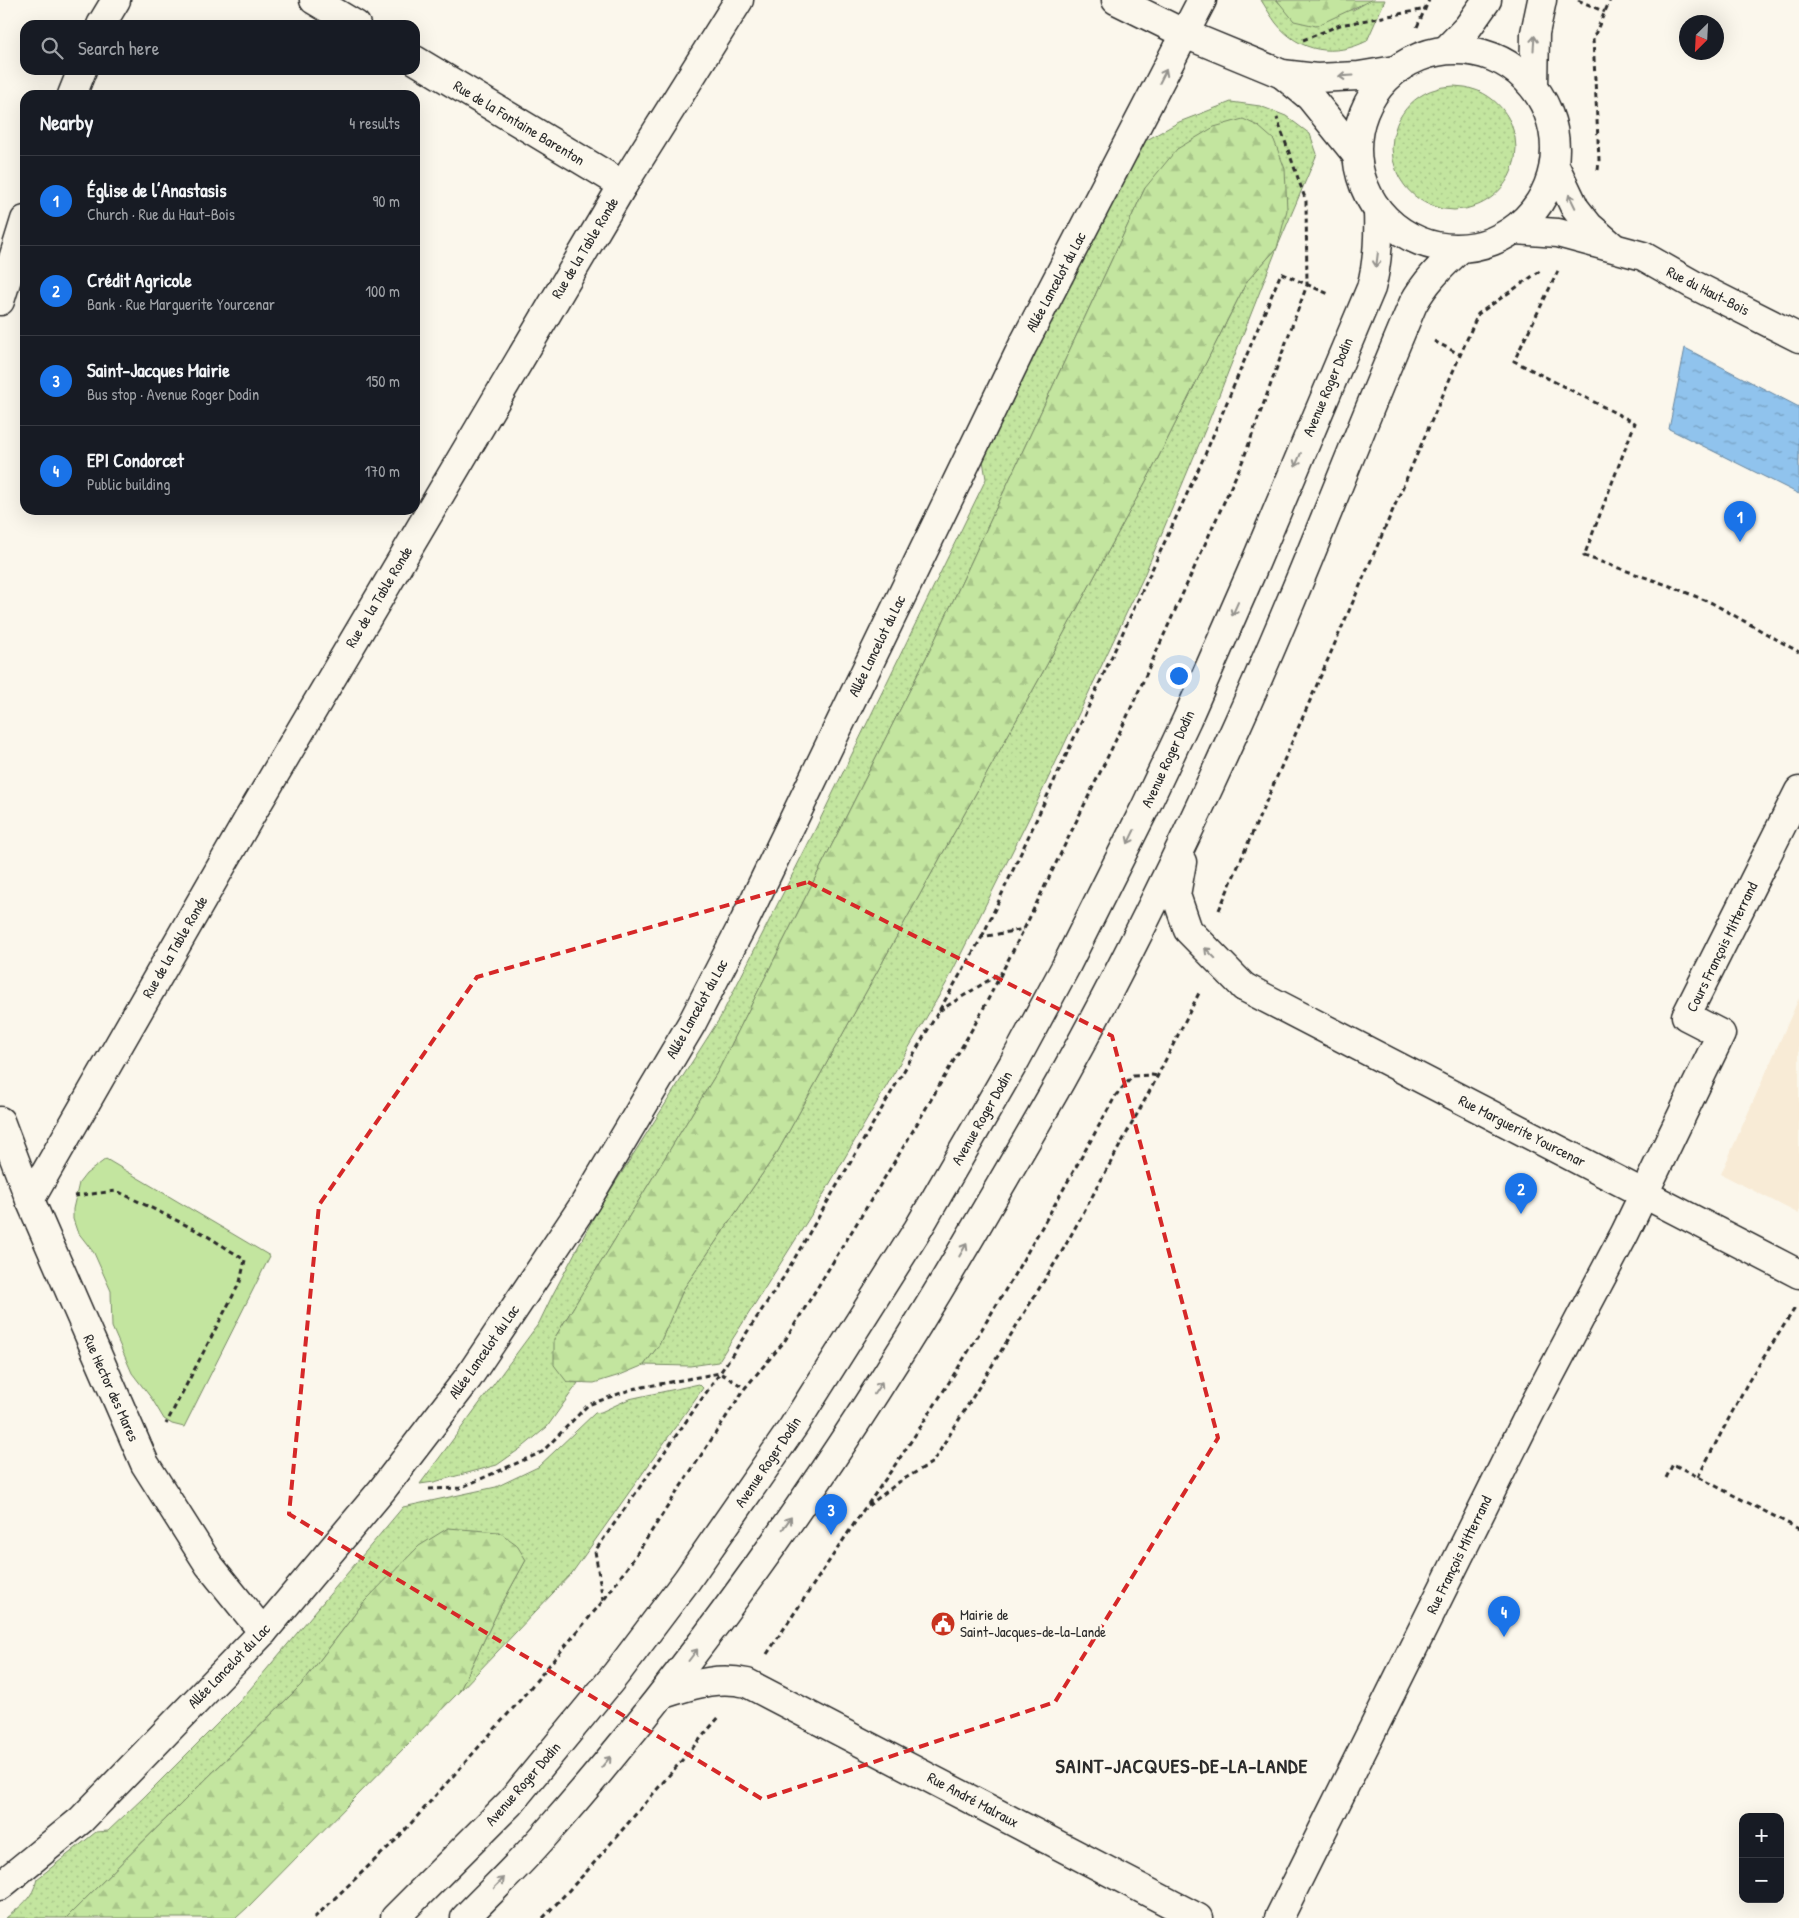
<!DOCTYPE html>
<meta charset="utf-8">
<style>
:root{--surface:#171b24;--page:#20242c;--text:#f1f3f6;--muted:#9ea1a6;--line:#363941;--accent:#1a73e8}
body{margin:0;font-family:"Patrick Hand",sans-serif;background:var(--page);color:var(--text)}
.controls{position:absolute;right:15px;bottom:15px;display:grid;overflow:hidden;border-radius:10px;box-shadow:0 5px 20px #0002}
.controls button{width:45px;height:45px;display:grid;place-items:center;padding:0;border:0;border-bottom:1px solid var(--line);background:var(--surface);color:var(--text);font:25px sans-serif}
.compass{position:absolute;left:1679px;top:15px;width:45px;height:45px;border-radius:50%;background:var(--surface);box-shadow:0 5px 20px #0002;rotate:204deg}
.you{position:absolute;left:1178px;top:675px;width:18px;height:18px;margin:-12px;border:4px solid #fff;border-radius:50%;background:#1a73e8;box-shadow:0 0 0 8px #1a73e833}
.badge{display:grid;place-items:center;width:32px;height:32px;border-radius:50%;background:var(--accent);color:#fff;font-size:16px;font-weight:700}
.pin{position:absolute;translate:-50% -41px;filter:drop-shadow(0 1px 2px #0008)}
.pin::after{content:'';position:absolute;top:26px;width:18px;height:15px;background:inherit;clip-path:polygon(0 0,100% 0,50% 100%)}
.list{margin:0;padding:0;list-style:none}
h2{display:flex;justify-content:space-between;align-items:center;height:65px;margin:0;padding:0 20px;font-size:21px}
h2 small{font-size:16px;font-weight:400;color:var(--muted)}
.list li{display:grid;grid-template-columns:32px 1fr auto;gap:15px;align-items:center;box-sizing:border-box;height:90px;padding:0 20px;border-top:1px solid var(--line)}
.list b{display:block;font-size:19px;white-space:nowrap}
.list p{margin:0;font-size:16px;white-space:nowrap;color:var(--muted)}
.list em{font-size:16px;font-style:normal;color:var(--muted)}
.icon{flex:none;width:28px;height:28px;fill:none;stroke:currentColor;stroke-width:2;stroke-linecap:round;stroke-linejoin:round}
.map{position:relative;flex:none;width:1799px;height:1918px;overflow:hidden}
.search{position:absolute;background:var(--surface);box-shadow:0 5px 20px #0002;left:20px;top:20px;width:400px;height:55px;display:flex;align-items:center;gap:12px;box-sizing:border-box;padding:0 18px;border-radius:15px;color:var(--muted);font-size:19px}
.panel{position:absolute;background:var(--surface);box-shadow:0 5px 20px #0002;left:20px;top:90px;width:400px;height:425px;border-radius:15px}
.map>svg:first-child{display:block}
</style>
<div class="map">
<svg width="1799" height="1918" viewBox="0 0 1799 1918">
<defs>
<pattern id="grass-dots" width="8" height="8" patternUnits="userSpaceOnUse" patternTransform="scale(1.25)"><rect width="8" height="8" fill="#c3e59f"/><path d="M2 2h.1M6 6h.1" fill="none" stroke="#a8c589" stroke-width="1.8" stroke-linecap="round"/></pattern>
<pattern id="forest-firs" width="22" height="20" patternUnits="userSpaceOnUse" patternTransform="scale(1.25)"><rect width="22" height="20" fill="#c3e59f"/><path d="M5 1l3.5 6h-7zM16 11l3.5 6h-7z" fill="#a8c589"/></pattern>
<pattern id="water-ripples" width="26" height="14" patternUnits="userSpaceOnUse" patternTransform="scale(1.25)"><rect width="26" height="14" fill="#90c3ed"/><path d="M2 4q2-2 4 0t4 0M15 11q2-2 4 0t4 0" fill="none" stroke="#769fc0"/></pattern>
</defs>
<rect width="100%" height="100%" fill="#fbf7ec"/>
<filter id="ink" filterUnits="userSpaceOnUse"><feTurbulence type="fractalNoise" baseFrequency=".02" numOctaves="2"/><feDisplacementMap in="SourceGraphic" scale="10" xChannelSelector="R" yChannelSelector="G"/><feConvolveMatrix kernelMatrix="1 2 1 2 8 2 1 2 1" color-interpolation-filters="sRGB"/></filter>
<g filter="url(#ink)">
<path fill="#f8ebd6" d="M1799,998V1214L1721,1174Z"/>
<g fill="url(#grass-dots)" stroke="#778865">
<path d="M1261,0H1277L1279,3L1353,10L1371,0H1385L1367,41C1335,57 1300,53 1276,23C1271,16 1266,8 1261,0Z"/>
<circle cx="1454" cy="148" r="62"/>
<path d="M1231,102L1260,106L1286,116L1310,134L1317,154L1277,248L1208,423L1143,578L1037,802L947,982L815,1209L718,1362L690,1366L644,1365L659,1345L684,1288L778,1151L1038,681L1152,470L1247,281L1277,248L1145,188L932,646L718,1071L554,1339L567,1382L578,1383L547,1427L524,1446L497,1465L434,1482L420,1484L539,1323L552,1296L596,1213L720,1018L814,832L986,479L982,454L1124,171L1145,141L1179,122Z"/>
<path d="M699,1384L703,1388L572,1573L459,1692L499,1609L526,1560L499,1532L364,1602L301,1685L66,1918H6C21,1906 33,1898 37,1879L96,1832L108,1831L143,1798L240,1701L403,1507L496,1487L538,1467L595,1413L601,1412L629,1399Z"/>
</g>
<g fill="url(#forest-firs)" stroke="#778865">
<path d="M1277,0H1371L1316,26L1294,21Z"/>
<path d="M1243,119L1258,126L1274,140L1285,169L1287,210L1277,248L1247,281L1152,470L1038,681L778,1151L684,1288L659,1345L644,1365L620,1375L594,1383L567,1382L554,1365V1339L718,1071L932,646L1145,188L1177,149L1214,127Z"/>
<path d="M448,1528L499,1532L516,1544L526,1560L499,1609L459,1692L248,1907L236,1918H66L301,1685L364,1602L419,1546Z"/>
</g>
<path fill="#c3e59f" stroke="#778865" d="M106,1159L270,1256L184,1427L172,1424L164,1419L152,1399L132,1373L112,1327L111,1291L94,1253L77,1231L73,1219V1209L79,1183L86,1174Z"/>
<path fill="url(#water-ripples)" stroke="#68869f" d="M1685,348L1799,407V494L1669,429Z"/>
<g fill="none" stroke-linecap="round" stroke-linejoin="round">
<defs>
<g id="minor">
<path d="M314,0L356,25"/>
<path d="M1116,0L1185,34L1282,74L1316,78L1359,76L1395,70"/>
<path d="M101,25L116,0"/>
<path d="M415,60L623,185"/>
<path d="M1282,74L1310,97L1356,154"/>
<path d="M72,95L82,70"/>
<path d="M1554,164L1575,208L1589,226L1611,245"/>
<path d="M1515,230L1558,233L1643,256L1694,285L1799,338"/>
<path d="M0,301L25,220"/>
<path d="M1244,987L1799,1274"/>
<path d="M0,1121L30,1200L145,1464L209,1565L263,1632"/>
<path d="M30,1200L249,818L623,185L739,0"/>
<path d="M663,1694C693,1685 716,1676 747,1683L1198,1918"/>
<path d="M0,1886L81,1820L263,1632L382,1490L468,1378L585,1203L692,1023L744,922L1023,345L1202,0"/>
<path d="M1279,1918L1531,1411L1625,1233L1721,1034L1686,1016L1799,791"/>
</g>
<g id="major">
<path d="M1447,49L1468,27L1487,0"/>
<circle cx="1456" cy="149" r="99"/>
<path d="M1534,87L1535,33L1542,0"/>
<path d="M1182,862L1176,895L1188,930L1244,987"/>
<path d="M395,1918L510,1803L616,1674L687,1580L793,1427L918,1229L1016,1059L1065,968L1145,808L1187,719L1251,573L1371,288C1378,262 1379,239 1378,212"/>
<path d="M465,1918C491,1891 519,1865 544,1836C715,1643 861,1427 990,1203C1014,1162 1038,1121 1061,1080C1122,970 1178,856 1230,741C1296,597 1351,450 1413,304C1425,282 1441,266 1460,249"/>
</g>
</defs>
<use href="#minor" stroke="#2b2b2b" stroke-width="31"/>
<use href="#major" stroke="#2b2b2b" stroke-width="31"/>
<g stroke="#2b2b2b" stroke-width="3" stroke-dasharray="5 4" stroke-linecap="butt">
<path d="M1578,0L1605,12"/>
<path d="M1417,27L1429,0"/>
<path d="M1303,40L1340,25L1426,9"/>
<path d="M1598,170L1599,160L1593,39L1610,0"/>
<path d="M1558,271L1514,361L1635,423L1584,556L1670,586L1712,603L1799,652"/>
<path d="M1434,341L1461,355"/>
<path d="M1219,910L1478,314L1543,269"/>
<path d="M982,937L1204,457L1281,273L1331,295"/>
<path d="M939,1011L1002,972"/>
<path d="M74,1196L117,1191L204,1234L245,1260L240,1282L166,1424"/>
<path d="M1698,1477L1748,1382L1795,1308"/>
<path d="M1666,1478L1673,1464L1799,1529"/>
<path d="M429,1489L460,1488L542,1452L588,1405L632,1389L720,1373L745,1388"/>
<path d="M868,1504C960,1374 1039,1234 1116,1095L1133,1076L1152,1075L1157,1076"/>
<path d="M603,1601L595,1551L720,1373L783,1278L982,937L1024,929"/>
<path d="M767,1654L864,1509L899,1482L933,1462L1064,1248L1153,1085L1199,993"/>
<path d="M314,1918L398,1838L515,1706L603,1601L634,1558L745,1388L784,1342L904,1146L978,1019L1024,929L1126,719L1243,460L1307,285L1306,201L1277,118"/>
<path d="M543,1918L587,1871L719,1717"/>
</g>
<use href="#minor" stroke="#fbf7ec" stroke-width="28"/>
<use href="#major" stroke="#fbf7ec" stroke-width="28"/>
</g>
<defs><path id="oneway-shaft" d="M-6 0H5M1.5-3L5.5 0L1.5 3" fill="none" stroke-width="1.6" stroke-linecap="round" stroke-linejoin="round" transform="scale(1.25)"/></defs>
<g stroke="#93918c">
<use href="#oneway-shaft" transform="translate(1534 43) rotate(-86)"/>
<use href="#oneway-shaft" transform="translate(1163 76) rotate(-63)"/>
<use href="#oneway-shaft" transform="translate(1346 76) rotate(177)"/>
<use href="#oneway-shaft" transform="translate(1572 201) rotate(-116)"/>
<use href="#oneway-shaft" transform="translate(1377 260) rotate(97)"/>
<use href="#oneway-shaft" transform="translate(1298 460) rotate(113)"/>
<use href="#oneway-shaft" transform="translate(1235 609) rotate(114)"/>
<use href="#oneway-shaft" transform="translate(1131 837) rotate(116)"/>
<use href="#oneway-shaft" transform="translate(1210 953) rotate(-135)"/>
<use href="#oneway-shaft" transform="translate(963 1250) rotate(-60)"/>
<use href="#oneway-shaft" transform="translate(878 1388) rotate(-57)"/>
<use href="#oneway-shaft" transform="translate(787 1523) rotate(-55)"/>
<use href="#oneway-shaft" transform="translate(693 1655) rotate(-53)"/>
<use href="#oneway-shaft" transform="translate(606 1762) rotate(-50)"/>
<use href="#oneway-shaft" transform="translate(499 1883) rotate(-46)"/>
</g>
</g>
<path fill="none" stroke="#d62828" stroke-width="4" stroke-dasharray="10 6" stroke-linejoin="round" d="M808,882L1112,1036L1218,1438L1055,1702L762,1799L289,1514L319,1205L477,977Z"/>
<defs>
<symbol id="civic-disc" viewBox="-11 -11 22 22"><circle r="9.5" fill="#c8321e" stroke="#fbf7ec"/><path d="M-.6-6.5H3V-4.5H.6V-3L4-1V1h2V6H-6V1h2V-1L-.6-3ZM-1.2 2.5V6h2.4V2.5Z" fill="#fff"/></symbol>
</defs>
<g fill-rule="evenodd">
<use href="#civic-disc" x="929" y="1610" width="28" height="28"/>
</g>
<g text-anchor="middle" stroke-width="5" stroke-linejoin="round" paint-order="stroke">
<g font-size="15" fill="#2b2b2b" stroke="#fbf7ec">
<text transform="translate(519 123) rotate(31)" y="5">Rue de la Fontaine Barenton</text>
<text transform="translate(585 248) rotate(-59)" y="5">Rue de la Table Ronde</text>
<text transform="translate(1056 282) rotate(-62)" y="5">Allée Lancelot du Lac</text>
<text transform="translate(1708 291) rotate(27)" y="5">Rue du Haut-Bois</text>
<text transform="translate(1328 387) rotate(-67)" y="5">Avenue Roger Dodin</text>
<text transform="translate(379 597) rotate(-59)" y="5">Rue de la Table Ronde</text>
<text transform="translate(877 646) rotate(-64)" y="5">Allée Lancelot du Lac</text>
<text transform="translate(1168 759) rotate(-65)" y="5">Avenue Roger Dodin</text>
<text transform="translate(175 947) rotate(-60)" y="5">Rue de la Table Ronde</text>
<text transform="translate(1722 947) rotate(-64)" y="5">Cours François Mitterrand</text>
<text transform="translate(697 1009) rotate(-61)" y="5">Allée Lancelot du Lac</text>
<text transform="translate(982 1118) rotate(-60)" y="5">Avenue Roger Dodin</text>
<text transform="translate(1522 1131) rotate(27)" y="5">Rue Marguerite Yourcenar</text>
<text transform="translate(484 1352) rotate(-55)" y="5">Allée Lancelot du Lac</text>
<text transform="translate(111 1388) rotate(66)" y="5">Rue Hector des Mares</text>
<text transform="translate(768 1462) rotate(-56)" y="5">Avenue Roger Dodin</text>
<text transform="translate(1459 1555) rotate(-64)" y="5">Rue François Mitterrand</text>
<text transform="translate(229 1666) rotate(-46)" y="5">Allée Lancelot du Lac</text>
<text transform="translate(523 1784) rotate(-49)" y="5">Avenue Roger Dodin</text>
<text transform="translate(973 1800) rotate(28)" y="5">Rue André Malraux</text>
</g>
<g font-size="15" fill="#2b2b2b" stroke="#fbf7ec" text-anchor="start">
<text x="960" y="1620">Mairie de<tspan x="960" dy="17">Saint-Jacques-de-la-Lande</tspan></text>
</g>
<g font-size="20" font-weight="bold" letter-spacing="1" fill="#2b2b2b" stroke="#fbf7ec">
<text x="1182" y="1773">SAINT-JACQUES-DE-LA-LANDE</text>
</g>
</g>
</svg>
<div class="controls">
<button>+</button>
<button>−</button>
</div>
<svg class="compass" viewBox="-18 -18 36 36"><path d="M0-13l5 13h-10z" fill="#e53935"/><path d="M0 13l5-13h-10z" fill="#9ea1a6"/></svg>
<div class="you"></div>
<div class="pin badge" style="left:1740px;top:542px">1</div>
<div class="pin badge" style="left:1521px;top:1214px">2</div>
<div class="pin badge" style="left:831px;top:1535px">3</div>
<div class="pin badge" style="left:1504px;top:1637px">4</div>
<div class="search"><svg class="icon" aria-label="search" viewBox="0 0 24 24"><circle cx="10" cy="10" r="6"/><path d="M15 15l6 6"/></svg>Search here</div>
<section class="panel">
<h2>Nearby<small>4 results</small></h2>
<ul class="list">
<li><span class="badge">1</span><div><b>Église de l’Anastasis</b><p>Church · Rue du Haut-Bois</p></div><em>90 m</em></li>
<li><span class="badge">2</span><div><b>Crédit Agricole</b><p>Bank · Rue Marguerite Yourcenar</p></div><em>100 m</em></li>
<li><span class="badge">3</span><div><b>Saint-Jacques Mairie</b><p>Bus stop · Avenue Roger Dodin</p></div><em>150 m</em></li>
<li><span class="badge">4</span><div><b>EPI Condorcet</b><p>Public building</p></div><em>170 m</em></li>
</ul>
</section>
</div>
